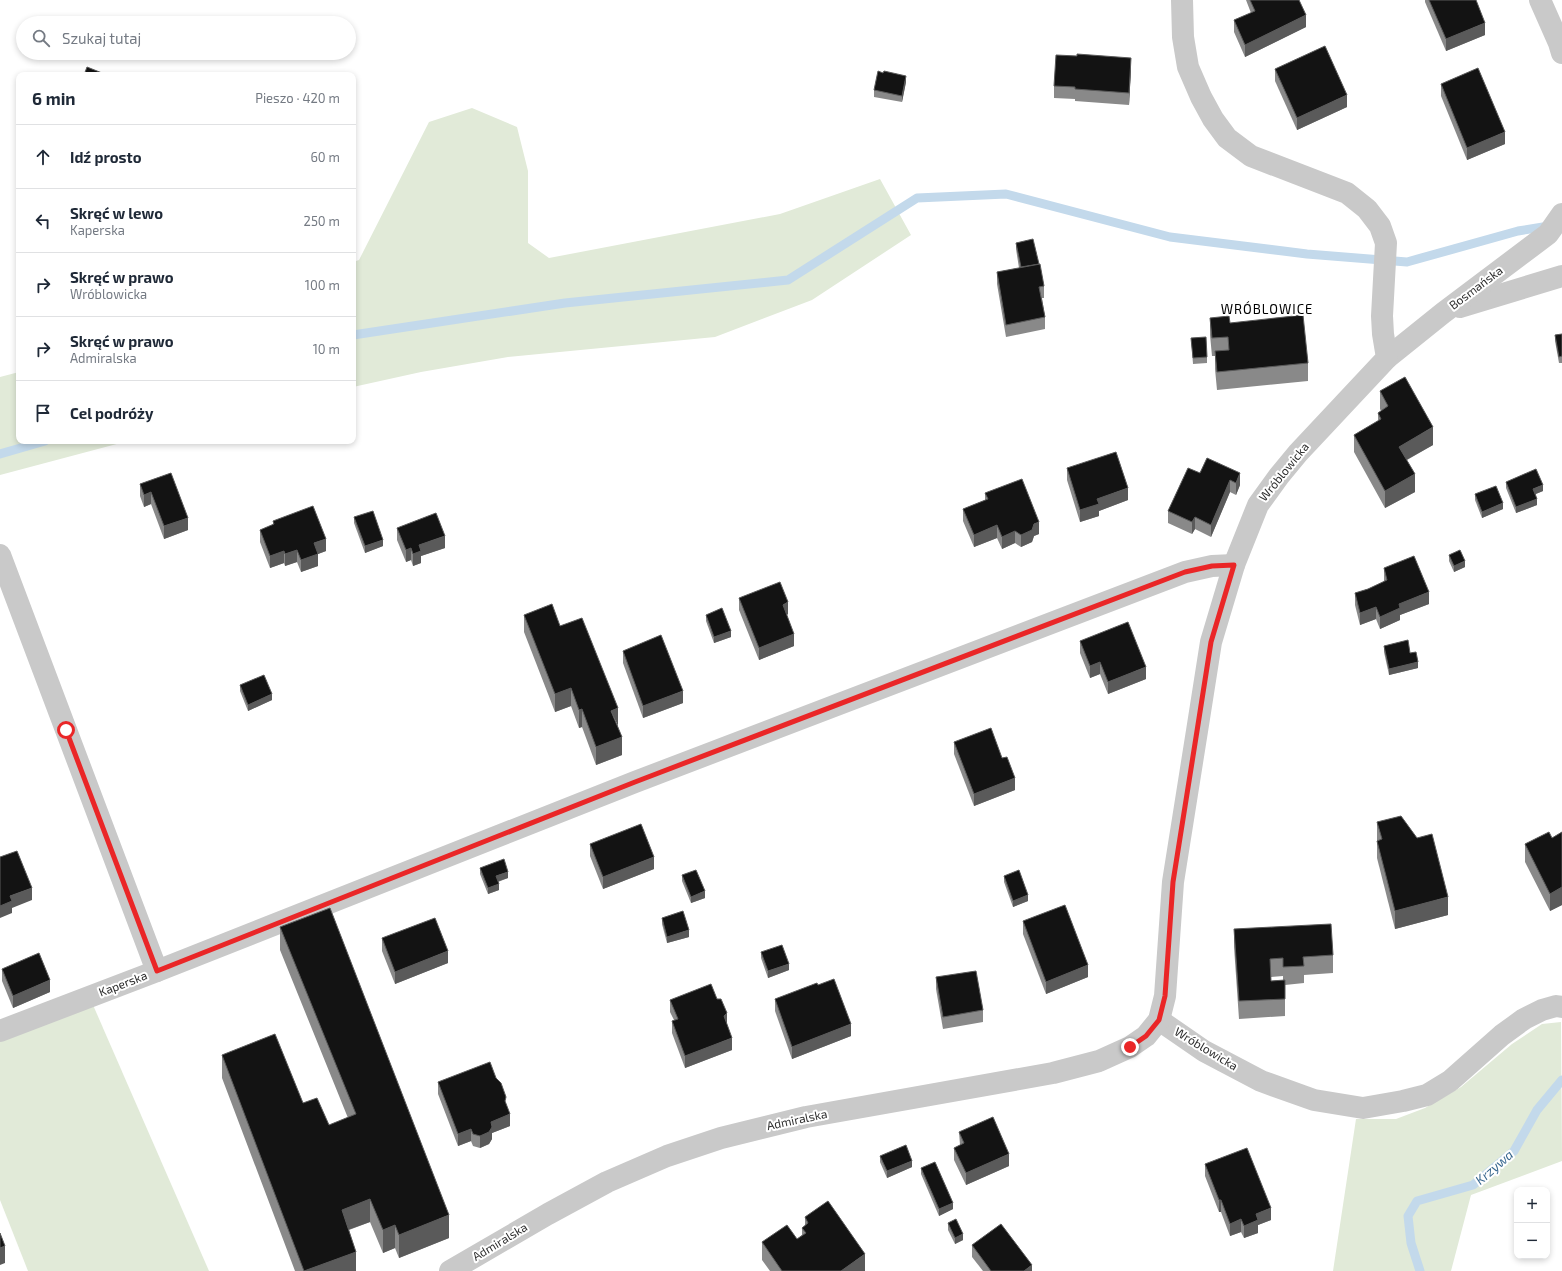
<!DOCTYPE html>
<html lang="pl">
<meta charset="utf-8">
<style>
:root{--surface:#fff;--page:#f6f6f7;--text:#1f2937;--muted:#747a83;--line:#e0e1e3}
body{margin:0;font-family:"Exo 2",sans-serif;background:var(--page);color:var(--text)}
.controls{position:absolute;right:12px;bottom:12px;display:grid;overflow:hidden;border-radius:8px;box-shadow:0 2px 6px #0003}
.controls button{width:36px;height:36px;display:grid;place-items:center;padding:0;border:0;border-bottom:1px solid var(--line);background:var(--surface);color:var(--text);font:20px sans-serif}
.stop{position:absolute;width:12px;height:12px;margin:-9px;border:3px solid #ea2627;border-radius:50%;background:#fff}
.stop.end{background:#ea2627;border-color:#fff;box-shadow:0 1px 4px #0008}
.list{margin:0;padding:0;list-style:none}
h2{display:flex;justify-content:space-between;align-items:center;height:52px;margin:0;padding:0 16px;font-size:17px}
h2 small{font-size:13px;font-weight:400;color:var(--muted)}
.list li{display:grid;grid-template-columns:26px 1fr auto;gap:12px;align-items:center;box-sizing:border-box;height:64px;padding:0 16px;border-top:1px solid var(--line)}
.list b{display:block;font-size:15px;white-space:nowrap}
.list p{margin:0;font-size:13px;white-space:nowrap;color:var(--muted)}
.list em{font-size:13px;font-style:normal;color:var(--muted)}
.icon{flex:none;width:22px;height:22px;fill:none;stroke:currentColor;stroke-width:2;stroke-linecap:round;stroke-linejoin:round}
.map{position:relative;flex:none;width:1562px;height:1271px;overflow:hidden}
.search{position:absolute;background:var(--surface);box-shadow:0 2px 6px #0003;left:16px;top:16px;width:340px;height:44px;display:flex;align-items:center;gap:10px;box-sizing:border-box;padding:0 14px;border-radius:22px;color:var(--muted);font-size:15px}
.panel{position:absolute;background:var(--surface);box-shadow:0 2px 6px #0003;left:16px;top:72px;width:340px;height:372px;border-radius:8px}
.map>svg:first-child{display:block}
</style>
<div class="map">
<svg width="1562" height="1271" viewBox="0 0 1562 1271">
<rect width="100%" height="100%" fill="#fff"/>
<g fill="#e1ead8">
<path d="M472,108L517,127L528,171V243L549,258L780,214L880,179L911,235L812,300L715,337L508,357L421,372L353,387V262L359,260L429,122Z"/>
<path d="M19,372V441H128L0,475V377Z"/>
<path d="M93,1005L209,1271H28L0,1200V1041Z"/>
<path d="M1561,1022L1562,1161L1471,1195L1451,1271H1333L1356,1119H1396L1425,1108L1461,1087L1512,1044L1542,1024Z"/>
</g>
<g fill="none" stroke-linecap="round" stroke-linejoin="round">
<g stroke="#c3d9eb" stroke-width="9">
<path d="M353,335L565,303L788,280L917,198L1006,194L1170,237L1307,254L1407,262L1518,231L1549,226"/>
<path d="M0,454L45,441"/>
<path d="M1420,1271L1411,1243L1408,1216L1417,1201L1473,1185L1514,1151L1537,1110L1562,1080"/>
</g>
<g stroke="#c9c9c9" stroke-width="22">
<path d="M1540,0L1559,43L1562,53"/>
<path d="M1460,307L1562,276"/>
<path d="M1387,358L1443,313L1548,234L1562,214"/>
<path d="M0,555L157,971"/>
<path d="M1159,1020L1204,1051L1261,1081L1314,1100L1363,1108L1403,1101L1427,1095L1450,1081L1502,1035L1524,1019L1542,1010L1556,1006L1562,1007"/>
<path d="M0,1031L157,971L635,782L1185,572L1212,566L1234,565"/>
<path d="M450,1271L548,1214L607,1182L667,1156L721,1138L806,1117L1053,1073L1099,1061L1130,1047L1146,1036L1159,1020L1165,996L1173,882L1197,731L1211,642L1234,565L1258,505L1279,476L1298,453L1387,358L1383,334L1382,316L1386,243L1380,226L1367,209L1347,193L1251,156L1227,138L1213,119L1201,97L1188,67L1183,37L1182,0"/>
</g>
</g>
<g fill="#898989" fill-rule="evenodd">
<path d="M1246,0H1299L1306,27L1245,57L1234,32V20L1251,13Z"/>
<path d="M1425,0H1429L1485,35L1446,51L1425,2Z"/>
<path d="M1275,69L1347,107L1297,130L1275,81Z"/>
<path d="M1131,70L1129,105L1075,101V99L1054,98V86Z"/>
<path d="M906,82L902,102L874,97V90Z"/>
<path d="M1441,84L1505,144L1467,160L1441,96Z"/>
<path d="M1016,243L1039,265L1044,286V298H1042L1045,317V329L1006,337L997,284V272L1019,268L1016,249Z"/>
<path d="M1210,318L1230,323L1308,363V381L1217,390L1215,369V356H1212L1210,335Z"/>
<path d="M1562,334V363H1559L1555,341V335Z"/>
<path d="M1191,338L1207,357V363L1193,364Z"/>
<path d="M1380,391L1433,445L1407,460L1415,492L1385,508L1354,452V435L1378,421V413L1381,411L1380,409Z"/>
<path d="M1207,458L1240,485L1236,495L1230,492L1211,537L1195,529L1192,534L1168,523V511L1200,473Z"/>
<path d="M1067,468L1128,500L1099,511V516L1080,522L1067,480Z"/>
<path d="M171,473L188,530L164,539L151,504L144,507L140,496V484Z"/>
<path d="M1506,482L1543,491L1536,494L1537,505L1516,513L1506,488Z"/>
<path d="M985,493L1039,534L1034,536L1032,542L1021,547L1015,543L1002,549L997,538L974,547L963,521V509L985,500Z"/>
<path d="M1475,494L1503,509L1482,518L1475,500Z"/>
<path d="M354,517L383,546L365,553L354,523Z"/>
<path d="M273,521L326,551L318,554V566L301,572L297,562L285,566L284,563L270,568L260,542V530L273,525Z"/>
<path d="M397,528L445,548L421,556V563L413,566L411,560L406,562L397,540Z"/>
<path d="M1449,555L1465,567L1454,572L1449,561Z"/>
<path d="M1384,568L1429,604L1400,615V620L1380,629L1376,619L1360,625L1355,605V593L1368,589L1384,582Z"/>
<path d="M739,598L788,614L787,615L794,646L759,660L739,610Z"/>
<path d="M524,615L560,626L618,726L622,755L596,765L582,727L579,728L571,706L555,712L524,632Z"/>
<path d="M706,615L731,637L714,643L706,621Z"/>
<path d="M1080,641L1146,679L1108,694L1100,674L1090,678L1080,653Z"/>
<path d="M1384,646L1410,653L1418,668L1389,675L1384,652Z"/>
<path d="M623,651L683,703L643,718L623,663Z"/>
<path d="M240,685L272,700L248,711L240,691Z"/>
<path d="M954,742L1002,758L1015,790L974,806L954,754Z"/>
<path d="M1377,822L1448,915L1395,929L1377,858Z"/>
<path d="M1562,832V905L1550,911L1525,862V844L1552,838Z"/>
<path d="M590,844L654,869L603,889L590,856Z"/>
<path d="M480,868L508,878L498,882L499,890L488,894L480,874Z"/>
<path d="M682,875L705,898L691,903L682,881Z"/>
<path d="M1004,876L1028,901L1013,907L1004,882Z"/>
<path d="M662,918L689,937L667,943L662,924Z"/>
<path d="M1023,921L1088,977L1046,994L1023,934Z"/>
<path d="M280,927L449,1238L399,1258L395,1248L383,1253L370,1222L349,1230L356,1271H295L222,1078V1055L303,1103L329,1125L348,1118L280,950Z"/>
<path d="M1234,929L1333,955V973L1304,975V983L1285,985V1016L1239,1019L1234,947ZM1283,976V980L1271,981V977Z"/>
<path d="M382,938L448,963L395,984L382,951Z"/>
<path d="M761,952L789,970L768,978L761,958Z"/>
<path d="M2,969L50,992L13,1008L2,981Z"/>
<path d="M936,977L983,1010V1022L943,1029L936,989Z"/>
<path d="M818,985L851,1036L792,1059L775,1011V999Z"/>
<path d="M670,1000L732,1050L685,1068L672,1033V1021L674,1020L670,1012Z"/>
<path d="M438,1082L506,1105L510,1126L492,1133V1139L489,1144L480,1148L473,1146L471,1141L458,1146L438,1094Z"/>
<path d="M959,1132L1009,1166L966,1185L954,1160V1148L960,1145Z"/>
<path d="M880,1156L912,1167L887,1178L880,1162Z"/>
<path d="M1205,1164L1271,1220L1258,1225V1233L1244,1238L1241,1232L1230,1236L1221,1212H1219L1205,1176Z"/>
<path d="M921,1168L953,1209L939,1216L921,1174Z"/>
<path d="M805,1217L865,1271H770L762,1260V1242L797,1239L802,1235V1228L805,1226Z"/>
<path d="M948,1223L963,1240L955,1244L948,1230Z"/>
<path d="M972,1245L1032,1271H983L972,1257Z"/>
</g>
<g fill="#5a5a5a">
<path d="M1306,15V27L1245,57V45Z"/>
<path d="M1485,23V35L1446,51V39Z"/>
<path d="M1131,58V70L1129,105V93Z"/>
<path d="M906,76V82L902,102V96Z"/>
<path d="M1347,95V107L1297,130V118Z"/>
<path d="M1505,132V144L1467,160V148Z"/>
<path d="M1433,427V445L1399,464V447Z"/>
<path d="M1240,473V485L1236,495V483Z"/>
<path d="M1415,474V492L1385,508V491Z"/>
<path d="M1230,480V492L1211,537V525Z"/>
<path d="M1543,485V491L1533,495V489Z"/>
<path d="M1128,488V500L1099,511V516L1080,522V510L1097,499Z"/>
<path d="M151,492V504L144,507V495Z"/>
<path d="M1537,499V505L1516,513V507Z"/>
<path d="M1503,503V509L1482,518V512Z"/>
<path d="M1195,517V529L1192,534V522Z"/>
<path d="M188,518V530L164,539V526Z"/>
<path d="M1039,522V534L1034,536L1032,542L1021,547V535L1034,524Z"/>
<path d="M997,525V538L974,547V535Z"/>
<path d="M1015,531V543L1002,549V537Z"/>
<path d="M445,536V548L421,556V563L413,566V554L419,545Z"/>
<path d="M326,539V551L318,554V566L301,572V560L314,543Z"/>
<path d="M383,540V546L365,553V546Z"/>
<path d="M411,548V560L406,562V550Z"/>
<path d="M297,550V562L285,566V554Z"/>
<path d="M284,551V563L270,568V556Z"/>
<path d="M1465,561V567L1454,572V566Z"/>
<path d="M1429,592V604L1400,615V620L1380,629V617L1399,604Z"/>
<path d="M788,602V614L783,617V605Z"/>
<path d="M1376,607V619L1360,625V613Z"/>
<path d="M731,631V637L714,643V637Z"/>
<path d="M794,634V646L759,660V648Z"/>
<path d="M1100,662V674L1090,678V666Z"/>
<path d="M1418,662V668L1389,675V669Z"/>
<path d="M1146,667V679L1108,694V682Z"/>
<path d="M571,688V706L555,712V694Z"/>
<path d="M683,691V703L643,718V706Z"/>
<path d="M272,694V700L248,711V705Z"/>
<path d="M618,708V726L611,711Z"/>
<path d="M582,709V727L579,728V710Z"/>
<path d="M622,737V755L596,765V747Z"/>
<path d="M1015,778V790L974,806V794Z"/>
<path d="M654,857V869L603,889V877Z"/>
<path d="M508,872V878L496,882V876Z"/>
<path d="M499,884V890L488,894V888Z"/>
<path d="M1562,887V905L1550,911V894Z"/>
<path d="M32,888V900L12,908V913L0,918V906L10,896Z"/>
<path d="M705,891V898L691,903V897Z"/>
<path d="M1028,895V901L1013,907V901Z"/>
<path d="M1448,897V915L1395,929V911Z"/>
<path d="M689,930V937L667,943V937Z"/>
<path d="M448,951V963L395,984V972Z"/>
<path d="M789,964V970L768,978V971Z"/>
<path d="M1088,965V977L1046,994V982Z"/>
<path d="M50,980V992L13,1008V996Z"/>
<path d="M727,1013V1025L724,1016Z"/>
<path d="M851,1024V1036L792,1059V1047Z"/>
<path d="M732,1038V1050L685,1068V1056Z"/>
<path d="M510,1114V1126L492,1133V1139L489,1144L480,1148V1136L491,1122Z"/>
<path d="M471,1129V1141L458,1146V1134Z"/>
<path d="M1009,1154V1166L966,1185V1173Z"/>
<path d="M912,1161V1167L887,1178V1171Z"/>
<path d="M370,1199V1222L342,1232V1210Z"/>
<rect x="1219" y="1200" width="2" height="12"/>
<path d="M953,1203V1209L939,1216V1209Z"/>
<path d="M1271,1208V1220L1258,1225V1233L1244,1238V1226L1256,1214Z"/>
<path d="M449,1215V1238L399,1258V1235Z"/>
<path d="M1241,1219V1232L1230,1236V1224Z"/>
<path d="M395,1225V1248L383,1253V1230Z"/>
<path d="M963,1234V1240L955,1244V1238Z"/>
<path d="M5,1246V1263L0,1265V1248Z"/>
<path d="M356,1252V1271H304Z"/>
<path d="M865,1254V1271H841Z"/>
<path d="M1032,1265V1271H1024Z"/>
</g>
<g fill="#131313" stroke="#5a5a5a">
<path d="M1250,0H1299L1306,15L1245,45L1234,20L1255,11Z"/>
<path d="M1429,0H1476L1485,23L1446,39Z"/>
<path d="M223,18L271,21V23H223Z"/>
<path d="M1325,46L1347,95L1297,118L1275,69Z"/>
<path d="M1077,54L1131,58L1129,93L1075,89V87L1054,86L1056,55L1077,56Z"/>
<path d="M87,67L107,75H84Z"/>
<path d="M1478,68L1505,132L1467,148L1441,84Z"/>
<path d="M878,71L883,73L884,71L906,76L902,96L874,90Z"/>
<path d="M1033,239L1039,264L1021,267L1016,243Z"/>
<path d="M1040,264L1044,286L1039,287L1045,317L1006,325L997,272Z"/>
<path d="M1303,315L1308,363L1217,372L1215,351L1229,350L1228,337L1212,338L1210,318L1229,316L1230,323Z"/>
<path d="M1562,334V356L1559,357L1555,335Z"/>
<path d="M1206,337L1207,357L1193,358L1191,338Z"/>
<path d="M1405,377L1433,427L1399,447L1415,474L1385,491L1354,435L1381,419L1378,413L1388,406L1380,391Z"/>
<path d="M1116,452L1128,488L1097,499L1099,504L1080,510L1067,468Z"/>
<path d="M1207,458L1240,473L1236,483L1230,480L1211,525L1195,517L1192,522L1168,511L1188,468L1200,473Z"/>
<path d="M1536,469L1543,485L1533,489L1537,499L1516,507L1506,482Z"/>
<path d="M171,473L188,518L164,526L151,492L144,495L140,484Z"/>
<path d="M1022,479L1039,522L1034,524L1032,530L1021,535L1015,531L1002,537L997,525L974,535L963,509L988,499L985,493Z"/>
<path d="M1496,486L1503,503L1482,512L1475,494Z"/>
<path d="M313,506L326,539L314,543L318,554L301,560L297,550L285,554L284,551L270,556L260,530L274,524L273,521Z"/>
<path d="M373,511L383,540L365,546L354,517Z"/>
<path d="M436,513L445,536L419,545L421,551L413,554L411,548L406,550L397,528Z"/>
<path d="M1460,550L1465,561L1454,566L1449,555Z"/>
<path d="M1414,556L1429,592L1399,604L1400,608L1380,617L1376,607L1360,613L1355,593L1368,589L1387,580L1384,568Z"/>
<path d="M780,582L788,602L783,605L794,634L759,648L739,598Z"/>
<path d="M552,604L560,626L582,618L618,708L611,711L622,737L596,747L582,709L579,710L571,688L555,694L524,615Z"/>
<path d="M722,608L731,631L714,637L706,615Z"/>
<path d="M1128,622L1146,667L1108,682L1100,662L1090,666L1080,641Z"/>
<path d="M661,635L683,691L643,706L623,651Z"/>
<path d="M1408,640L1410,653L1416,652L1418,662L1389,669L1384,646Z"/>
<path d="M264,675L272,694L248,705L240,685Z"/>
<path d="M991,728L1002,758L1007,757L1015,778L974,794L954,742Z"/>
<path d="M1401,816L1417,838L1432,834L1448,897L1395,911L1377,841L1382,839L1377,822Z"/>
<path d="M641,824L654,857L603,877L590,844Z"/>
<path d="M1549,832L1552,838L1562,832V887L1550,894L1525,844Z"/>
<path d="M17,851L32,888L10,896L12,901L0,906V857Z"/>
<path d="M504,859L508,872L496,876L499,884L488,888L480,868Z"/>
<path d="M696,870L705,891L691,897L682,875Z"/>
<path d="M1019,870L1028,895L1013,901L1004,876Z"/>
<path d="M1065,905L1088,965L1046,982L1023,921Z"/>
<path d="M330,908L449,1215L399,1235L395,1225L383,1230L370,1199L342,1210L356,1252L304,1271L222,1055L275,1034L303,1103L317,1098L329,1125L356,1114L280,927Z"/>
<path d="M683,911L689,930L667,937L662,918Z"/>
<path d="M435,918L448,951L395,972L382,938Z"/>
<path d="M1331,924L1333,955L1303,957L1304,966L1283,967V958L1270,959L1271,981L1285,980V999L1239,1001L1234,929Z"/>
<path d="M782,945L789,964L768,971L761,952Z"/>
<path d="M39,953L50,980L13,996L2,969Z"/>
<path d="M976,971L983,1010L943,1017L936,977Z"/>
<path d="M834,979L851,1024L792,1047L775,999L817,983L818,985Z"/>
<path d="M711,984L717,999H721L727,1013L724,1016L732,1038L685,1056L672,1021L678,1019L670,1000Z"/>
<path d="M490,1062L496,1078L501,1083L506,1097L505,1101L510,1114L491,1122L492,1127L489,1132L480,1136L473,1134L471,1129L458,1134L438,1082Z"/>
<path d="M993,1117L1009,1154L966,1173L954,1148L964,1143L959,1132Z"/>
<path d="M906,1145L912,1161L887,1171L880,1156Z"/>
<path d="M1247,1148L1271,1208L1256,1214L1258,1220L1244,1226L1241,1219L1230,1224L1221,1200H1219L1205,1164Z"/>
<path d="M935,1162L953,1203L939,1209L921,1168Z"/>
<path d="M828,1201L865,1254L841,1271H782L762,1242L787,1225L797,1239L806,1233L802,1228L808,1223L805,1217Z"/>
<path d="M956,1219L963,1234L955,1238L948,1223Z"/>
<path d="M1001,1224L1032,1265L1024,1271H991L972,1245Z"/>
<path d="M0,1233L5,1246L0,1248Z"/>
</g>
<g fill="none" stroke-linecap="round" stroke-linejoin="round">
<path stroke="#ea2627" stroke-width="5" d="M66,730L157,971L635,782L1185,572L1212,566L1234,565L1211,642L1197,731L1173,882L1165,996L1159,1020L1146,1036L1130,1047"/>
</g>
<g text-anchor="middle" stroke-width="4" stroke-linejoin="round" paint-order="stroke">
<g font-size="12" fill="#2c2c2c" stroke="#fff">
<text transform="translate(1476 288) rotate(-37)" y="4">Bosmańska</text>
<text transform="translate(1284 472) rotate(-51)" y="4">Wróblowicka</text>
<text transform="translate(123 984) rotate(-21)" y="4">Kaperska</text>
<text transform="translate(1206 1049) rotate(31)" y="4">Wróblowicka</text>
<text transform="translate(797 1120) rotate(-12)" y="4">Admiralska</text>
<text transform="translate(500 1242) rotate(-31)" y="4">Admiralska</text>
</g>
<g font-size="13" letter-spacing="1" fill="#000" stroke="#fff">
<text x="1267" y="314">WRÓBLOWICE</text>
</g>
<g font-size="13" font-style="italic" fill="#38678f" stroke="#fff">
<text transform="translate(1494 1167) rotate(-41)" y="5">Krzywa</text>
</g>
</g>
</svg>
<div class="controls">
<button>+</button>
<button>−</button>
</div>
<div class="stop" style="left:66px;top:730px"></div>
<div class="stop end" style="left:1130px;top:1047px"></div>
<div class="search"><svg class="icon" aria-label="search" viewBox="0 0 24 24"><circle cx="10" cy="10" r="6"/><path d="M15 15l6 6"/></svg>Szukaj tutaj</div>
<section class="panel">
<h2>6 min<small>Pieszo · 420 m</small></h2>
<ul class="list">
<li><svg class="icon" aria-label="ahead" viewBox="0 0 24 24"><path d="M12 20V5M6 11l6-6 6 6"/></svg><div><b>Idź prosto</b></div><em>60 m</em></li>
<li><svg class="icon" aria-label="left" viewBox="0 0 24 24"><path d="M17 20v-9H6M10 6l-5 5 5 5"/></svg><div><b>Skręć w lewo</b><p>Kaperska</p></div><em>250 m</em></li>
<li><svg class="icon" aria-label="right" viewBox="0 0 24 24"><path d="M7 20v-9h11M14 6l5 5-5 5"/></svg><div><b>Skręć w prawo</b><p>Wróblowicka</p></div><em>100 m</em></li>
<li><svg class="icon" aria-label="right" viewBox="0 0 24 24"><path d="M7 20v-9h11M14 6l5 5-5 5"/></svg><div><b>Skręć w prawo</b><p>Admiralska</p></div><em>10 m</em></li>
<li><svg class="icon" aria-label="arrive" viewBox="0 0 24 24"><path d="M6 21V4h12l-3 4 3 4H6"/></svg><div><b>Cel podróży</b></div></li>
</ul>
</section>
</div>
